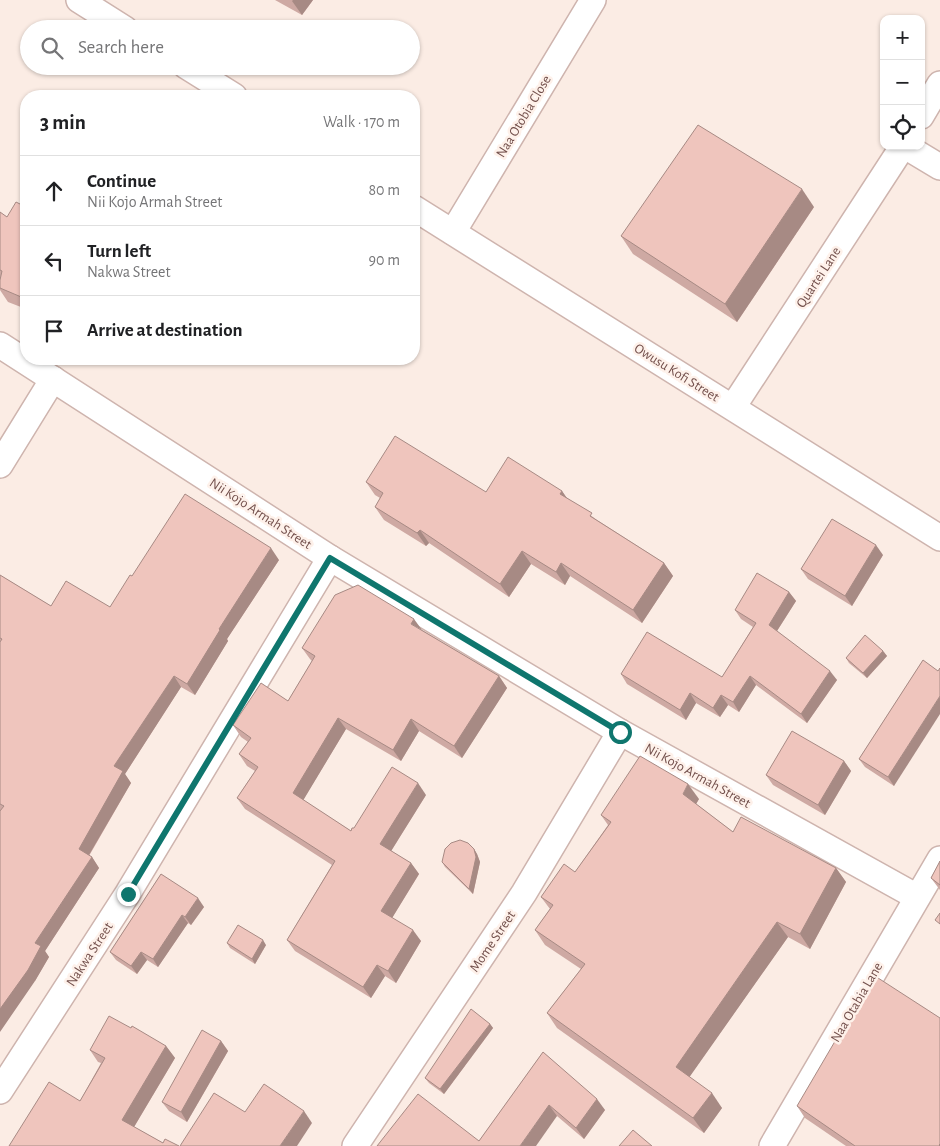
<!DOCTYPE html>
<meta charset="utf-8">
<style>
:root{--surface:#fff;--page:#f2f2f2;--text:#202124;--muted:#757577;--line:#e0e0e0}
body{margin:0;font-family:"Alegreya Sans",sans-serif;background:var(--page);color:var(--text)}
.controls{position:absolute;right:15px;top:15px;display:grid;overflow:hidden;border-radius:10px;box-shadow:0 1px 4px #0004}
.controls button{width:45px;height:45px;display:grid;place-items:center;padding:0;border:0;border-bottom:1px solid var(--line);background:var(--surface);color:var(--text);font:25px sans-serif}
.stop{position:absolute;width:15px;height:15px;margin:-11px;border:4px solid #0f766e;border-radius:50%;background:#fff}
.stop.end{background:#0f766e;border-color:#fff;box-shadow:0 1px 5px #0008}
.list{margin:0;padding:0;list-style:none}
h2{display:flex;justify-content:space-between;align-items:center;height:65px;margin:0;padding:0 20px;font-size:21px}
h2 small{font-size:16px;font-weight:400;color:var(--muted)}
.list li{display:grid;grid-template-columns:32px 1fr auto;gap:15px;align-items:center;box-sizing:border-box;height:70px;padding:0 20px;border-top:1px solid var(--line)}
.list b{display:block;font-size:19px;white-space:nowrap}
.list p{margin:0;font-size:16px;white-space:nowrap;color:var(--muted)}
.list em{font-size:16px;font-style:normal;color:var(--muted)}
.icon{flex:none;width:28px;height:28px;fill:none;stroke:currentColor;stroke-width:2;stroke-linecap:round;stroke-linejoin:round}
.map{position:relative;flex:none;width:940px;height:1146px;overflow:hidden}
.search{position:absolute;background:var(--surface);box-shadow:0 1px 4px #0004;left:20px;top:20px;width:400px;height:55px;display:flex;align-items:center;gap:12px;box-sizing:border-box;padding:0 18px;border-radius:28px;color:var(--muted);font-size:19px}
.panel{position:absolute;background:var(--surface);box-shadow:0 1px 4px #0004;left:20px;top:90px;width:400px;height:275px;border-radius:20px}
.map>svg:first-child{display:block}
</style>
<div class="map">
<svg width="940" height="1146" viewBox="0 0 940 1146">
<rect width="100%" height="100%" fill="#fbece4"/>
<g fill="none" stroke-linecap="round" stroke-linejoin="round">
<defs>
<g id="street">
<path d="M79,0L125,29"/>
<path d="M186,66L234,96"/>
<path d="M921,116L940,84"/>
<path d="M905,146L940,167"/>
<path d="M414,208L940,538"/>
<path d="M453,232L593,0"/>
<path d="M0,345L330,558L620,732L917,897"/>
<path d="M733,407L903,146"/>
<path d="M0,465L53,379"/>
<path d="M0,1091L128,893L330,558"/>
<path d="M355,1146L524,893L620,732"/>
<path d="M772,1146L940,859"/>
</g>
</defs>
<use href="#street" stroke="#ceb4ae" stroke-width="28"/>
<use href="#street" stroke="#fff" stroke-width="25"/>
</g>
<g fill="#cea9a3">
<path d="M275,0H313L302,15Z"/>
<path d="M26,207V309L8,302L0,290V212L7,217Z"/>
<path d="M814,207L737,322L633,254L621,236Z"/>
<path d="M366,482L486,492L562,491L566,497L597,520L664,563L673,576L642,623L570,576L565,585L531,564L509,597L429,543L426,546L384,520L375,507L380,498L375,495Z"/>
<path d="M883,555L852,606L808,579L801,569Z"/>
<path d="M279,560L227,639L228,641L195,695L181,687L125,774L131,783L89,856L92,857L99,868L45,951L49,957L35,981L0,810V575L51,606L110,607L132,576Z"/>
<path d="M789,592L796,601L777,631L837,680L807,723L756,685L739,712L728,705L720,717L696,703L686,720L627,684L621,674L722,677L753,627L741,619L735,610Z"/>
<path d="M422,630L499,676L507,688L462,758L419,731L401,761L346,729L303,800L351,831L354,828L426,795L391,851L411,863L419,874L392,918L421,941L396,983L385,976L371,998L295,951L287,940L332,865L245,809L237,798L255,771L247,766L239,754L248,742L241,737L233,725L288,701L312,661L310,659L302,648Z"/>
<path d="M883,651L887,656L867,678L849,663L846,658Z"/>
<path d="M923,660L894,786L865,767L859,759Z"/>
<path d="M844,761L851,771L825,815L773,785L766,775Z"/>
<path d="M699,799L696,804L733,832L836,868L846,882L810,949L788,937L689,1077L722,1108L704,1133L557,1028L547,1013L581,969L545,945L535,930L550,909L541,897L575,872L608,825L601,815Z"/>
<path d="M474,849L477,854L480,862L473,894L445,867L442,862Z"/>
<path d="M940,861V890L931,878Z"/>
<path d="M161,874L204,907L191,925L188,923L158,967L147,960L137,974L116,960L110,952Z"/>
<path d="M227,943L266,945L255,964L230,948Z"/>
<path d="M490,1024L493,1028L444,1094L429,1083L425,1078Z"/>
<path d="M131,1028L166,1046L175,1058L134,1127L163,1143L9,1146L80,1101L101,1063L98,1062L90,1050Z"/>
<path d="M221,1041L228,1051L187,1122L169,1111L162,1102Z"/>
<path d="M543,1052L605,1110L584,1139L557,1116L479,1141Z"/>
<path d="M797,1106L940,1146H846L805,1118Z"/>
</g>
<g fill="#a78a84">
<path d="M293,0H313L302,15L292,1Z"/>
<path d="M802,189L814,207L737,322L725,304Z"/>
<path d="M562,491L571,504L560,494Z"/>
<path d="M420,530L429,543L426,546L417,533Z"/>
<path d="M876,545L883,555L852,606L845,596Z"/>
<path d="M271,548L279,560L227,639L228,641L195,695L187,684L219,629Z"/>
<path d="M522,551L531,564L509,597L500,584Z"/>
<path d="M561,563L570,576L565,585L556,572Z"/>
<path d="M664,563L673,576L642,623L633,610Z"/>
<path d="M789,592L796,601L775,634L769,625Z"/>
<path d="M414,619L422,630L411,624Z"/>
<path d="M883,651L887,656L867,678L863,673Z"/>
<path d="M830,671L837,680L807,723L801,714Z"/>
<path d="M174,676L181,687L125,774L131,783L86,860L79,849L114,766Z"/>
<path d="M499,676L507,688L462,758L454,746Z"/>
<path d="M750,676L756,685L739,712L733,702Z"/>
<path d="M690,693L696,703L686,720L680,710Z"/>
<path d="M721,695L728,705L720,717L713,708Z"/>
<path d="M940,696V714L894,786L888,777Z"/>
<path d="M338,718L346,729L301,804L293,793Z"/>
<path d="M411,719L419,731L401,761L393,750Z"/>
<path d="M844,761L851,771L825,815L818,805Z"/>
<path d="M418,783L426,795L388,856L380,844Z"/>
<path d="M688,784L699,799L693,809L683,794Z"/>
<path d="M474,849L477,854L480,862L473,894L469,889Z"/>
<path d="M92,857L99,868L45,951L49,957L35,981L0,1032V1009L35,943Z"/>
<path d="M411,863L419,874L389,923L381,911Z"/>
<path d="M836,868L846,882L810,949L800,934Z"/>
<path d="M198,898L204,907L191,925L185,917Z"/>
<path d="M182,915L188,923L158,967L153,959Z"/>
<path d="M777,922L788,937L686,1082L676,1067Z"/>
<path d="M413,930L421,941L396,983L388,971Z"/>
<path d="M263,940L266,945L255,964L252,959Z"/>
<path d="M141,952L147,960L137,974L131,966Z"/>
<path d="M377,965L385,976L371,998L363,987Z"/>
<path d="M490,1024L493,1028L444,1094L440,1089Z"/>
<path d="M221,1041L228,1051L187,1122L181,1112Z"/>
<path d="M166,1046L175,1058L131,1132L122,1120Z"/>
<path d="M712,1093L722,1108L704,1133L693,1118Z"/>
<path d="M597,1099L605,1110L584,1139L576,1128Z"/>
<path d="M549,1105L557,1116L536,1146H520Z"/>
<path d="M304,1111L312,1123L297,1146H280Z"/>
</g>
<g fill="#efc5bd" stroke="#a78a84">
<path d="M698,125L802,189L725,304L621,236Z"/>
<path d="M16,202L26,207V299L0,288V280L2,271L0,270V212L7,217Z"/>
<path d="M395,436L486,492L508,457L562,491L560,494L592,513L590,516L664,563L633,610L561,563L556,572L522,551L500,584L420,530L417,533L375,507L383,493L366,482Z"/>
<path d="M185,494L271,548L219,629L220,630L187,684L174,676L114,766L123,771L79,849L92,857L35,943L41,946L28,970L0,1009V811L4,806L0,804V642L2,639L0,638V575L51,606L66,581L110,607L130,575L132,576Z"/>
<path d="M832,519L876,545L845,596L801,569Z"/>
<path d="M757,573L789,592L769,625L830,671L801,714L750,676L733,702L721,695L713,708L690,693L680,710L621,674L647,632L722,677L756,623L735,610Z"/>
<path d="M358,585L414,619L411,624L499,676L454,746L411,719L393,750L338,718L293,793L351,831L352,828H354L392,767L418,783L380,844L411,863L381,911L413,930L388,971L377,965L363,987L287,940L335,861L237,798L258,767L239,754L251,738L233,725L261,683L288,701L315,656L302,648L335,595Z"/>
<path d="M865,635L883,651L863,673L846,658Z"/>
<path d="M923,660L938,671L940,668V696L888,777L859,759Z"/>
<path d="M792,731L844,761L818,805L766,775Z"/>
<path d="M640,756L688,784L683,794L733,832L741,817L836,868L800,934L777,922L676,1067L712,1093L693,1118L547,1013L585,964L535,930L553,905L541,897L564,864L575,872L611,822L601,815Z"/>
<path d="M460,840L468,843L474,849L476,857L469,889L442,862L445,849L451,843Z"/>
<path d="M940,861V885L931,878Z"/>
<path d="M161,874L198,898L185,917L182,915L153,959L141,952L131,966L110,952Z"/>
<path d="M940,913V924L935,920Z"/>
<path d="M238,925L263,940L252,959L227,943Z"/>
<path d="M875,976L940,1018V1144L939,1145L940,1146H855L797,1106L851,1014Z"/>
<path d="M471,1009L490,1024L440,1089L425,1078Z"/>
<path d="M109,1016L131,1028L132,1026L166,1046L122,1120L163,1143L165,1139L179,1146H9L49,1082L80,1101L105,1058L90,1050Z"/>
<path d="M202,1030L221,1041L181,1112L162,1102Z"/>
<path d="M543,1052L597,1099L576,1128L549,1105L520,1146H377L418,1094L479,1141Z"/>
<path d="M264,1084L304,1111L280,1146H180L214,1093L245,1112Z"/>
<path d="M633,1130L652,1146H619Z"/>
</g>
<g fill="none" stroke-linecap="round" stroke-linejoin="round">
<path stroke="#0f766e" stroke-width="6" d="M128,894L330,558L620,732"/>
</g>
<g text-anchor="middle" stroke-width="5" stroke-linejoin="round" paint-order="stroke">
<g font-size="14" fill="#724f4b" stroke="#fef1ea">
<text transform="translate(523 116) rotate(-59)" y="5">Naa Otobia Close</text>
<text transform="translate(818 277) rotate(-57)" y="5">Quartei Lane</text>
<text transform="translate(677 372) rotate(32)" y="5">Owusu Kofi Street</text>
<text transform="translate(261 513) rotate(33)" y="5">Nii Kojo Armah Street</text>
<text transform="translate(698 775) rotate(29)" y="5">Nii Kojo Armah Street</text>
<text transform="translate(492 941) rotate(-56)" y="5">Mome Street</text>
<text transform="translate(89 954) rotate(-57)" y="5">Nakwa Street</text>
<text transform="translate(856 1002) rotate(-60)" y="5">Naa Otabia Lane</text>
</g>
</g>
</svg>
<div class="controls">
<button>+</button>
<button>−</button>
<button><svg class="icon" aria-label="locate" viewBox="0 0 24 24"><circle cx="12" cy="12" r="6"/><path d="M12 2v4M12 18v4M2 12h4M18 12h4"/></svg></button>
</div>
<div class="stop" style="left:620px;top:732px"></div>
<div class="stop end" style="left:128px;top:894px"></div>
<div class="search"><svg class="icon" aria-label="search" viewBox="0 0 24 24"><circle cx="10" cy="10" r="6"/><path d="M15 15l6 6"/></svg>Search here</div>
<section class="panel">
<h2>3 min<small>Walk · 170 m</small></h2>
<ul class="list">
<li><svg class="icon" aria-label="ahead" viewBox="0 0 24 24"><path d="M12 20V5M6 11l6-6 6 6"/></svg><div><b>Continue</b><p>Nii Kojo Armah Street</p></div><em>80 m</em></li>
<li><svg class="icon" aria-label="left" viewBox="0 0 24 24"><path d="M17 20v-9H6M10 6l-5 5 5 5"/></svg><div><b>Turn left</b><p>Nakwa Street</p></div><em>90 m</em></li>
<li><svg class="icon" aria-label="arrive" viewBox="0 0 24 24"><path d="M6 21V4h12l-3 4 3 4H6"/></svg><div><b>Arrive at destination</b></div></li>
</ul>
</section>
</div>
